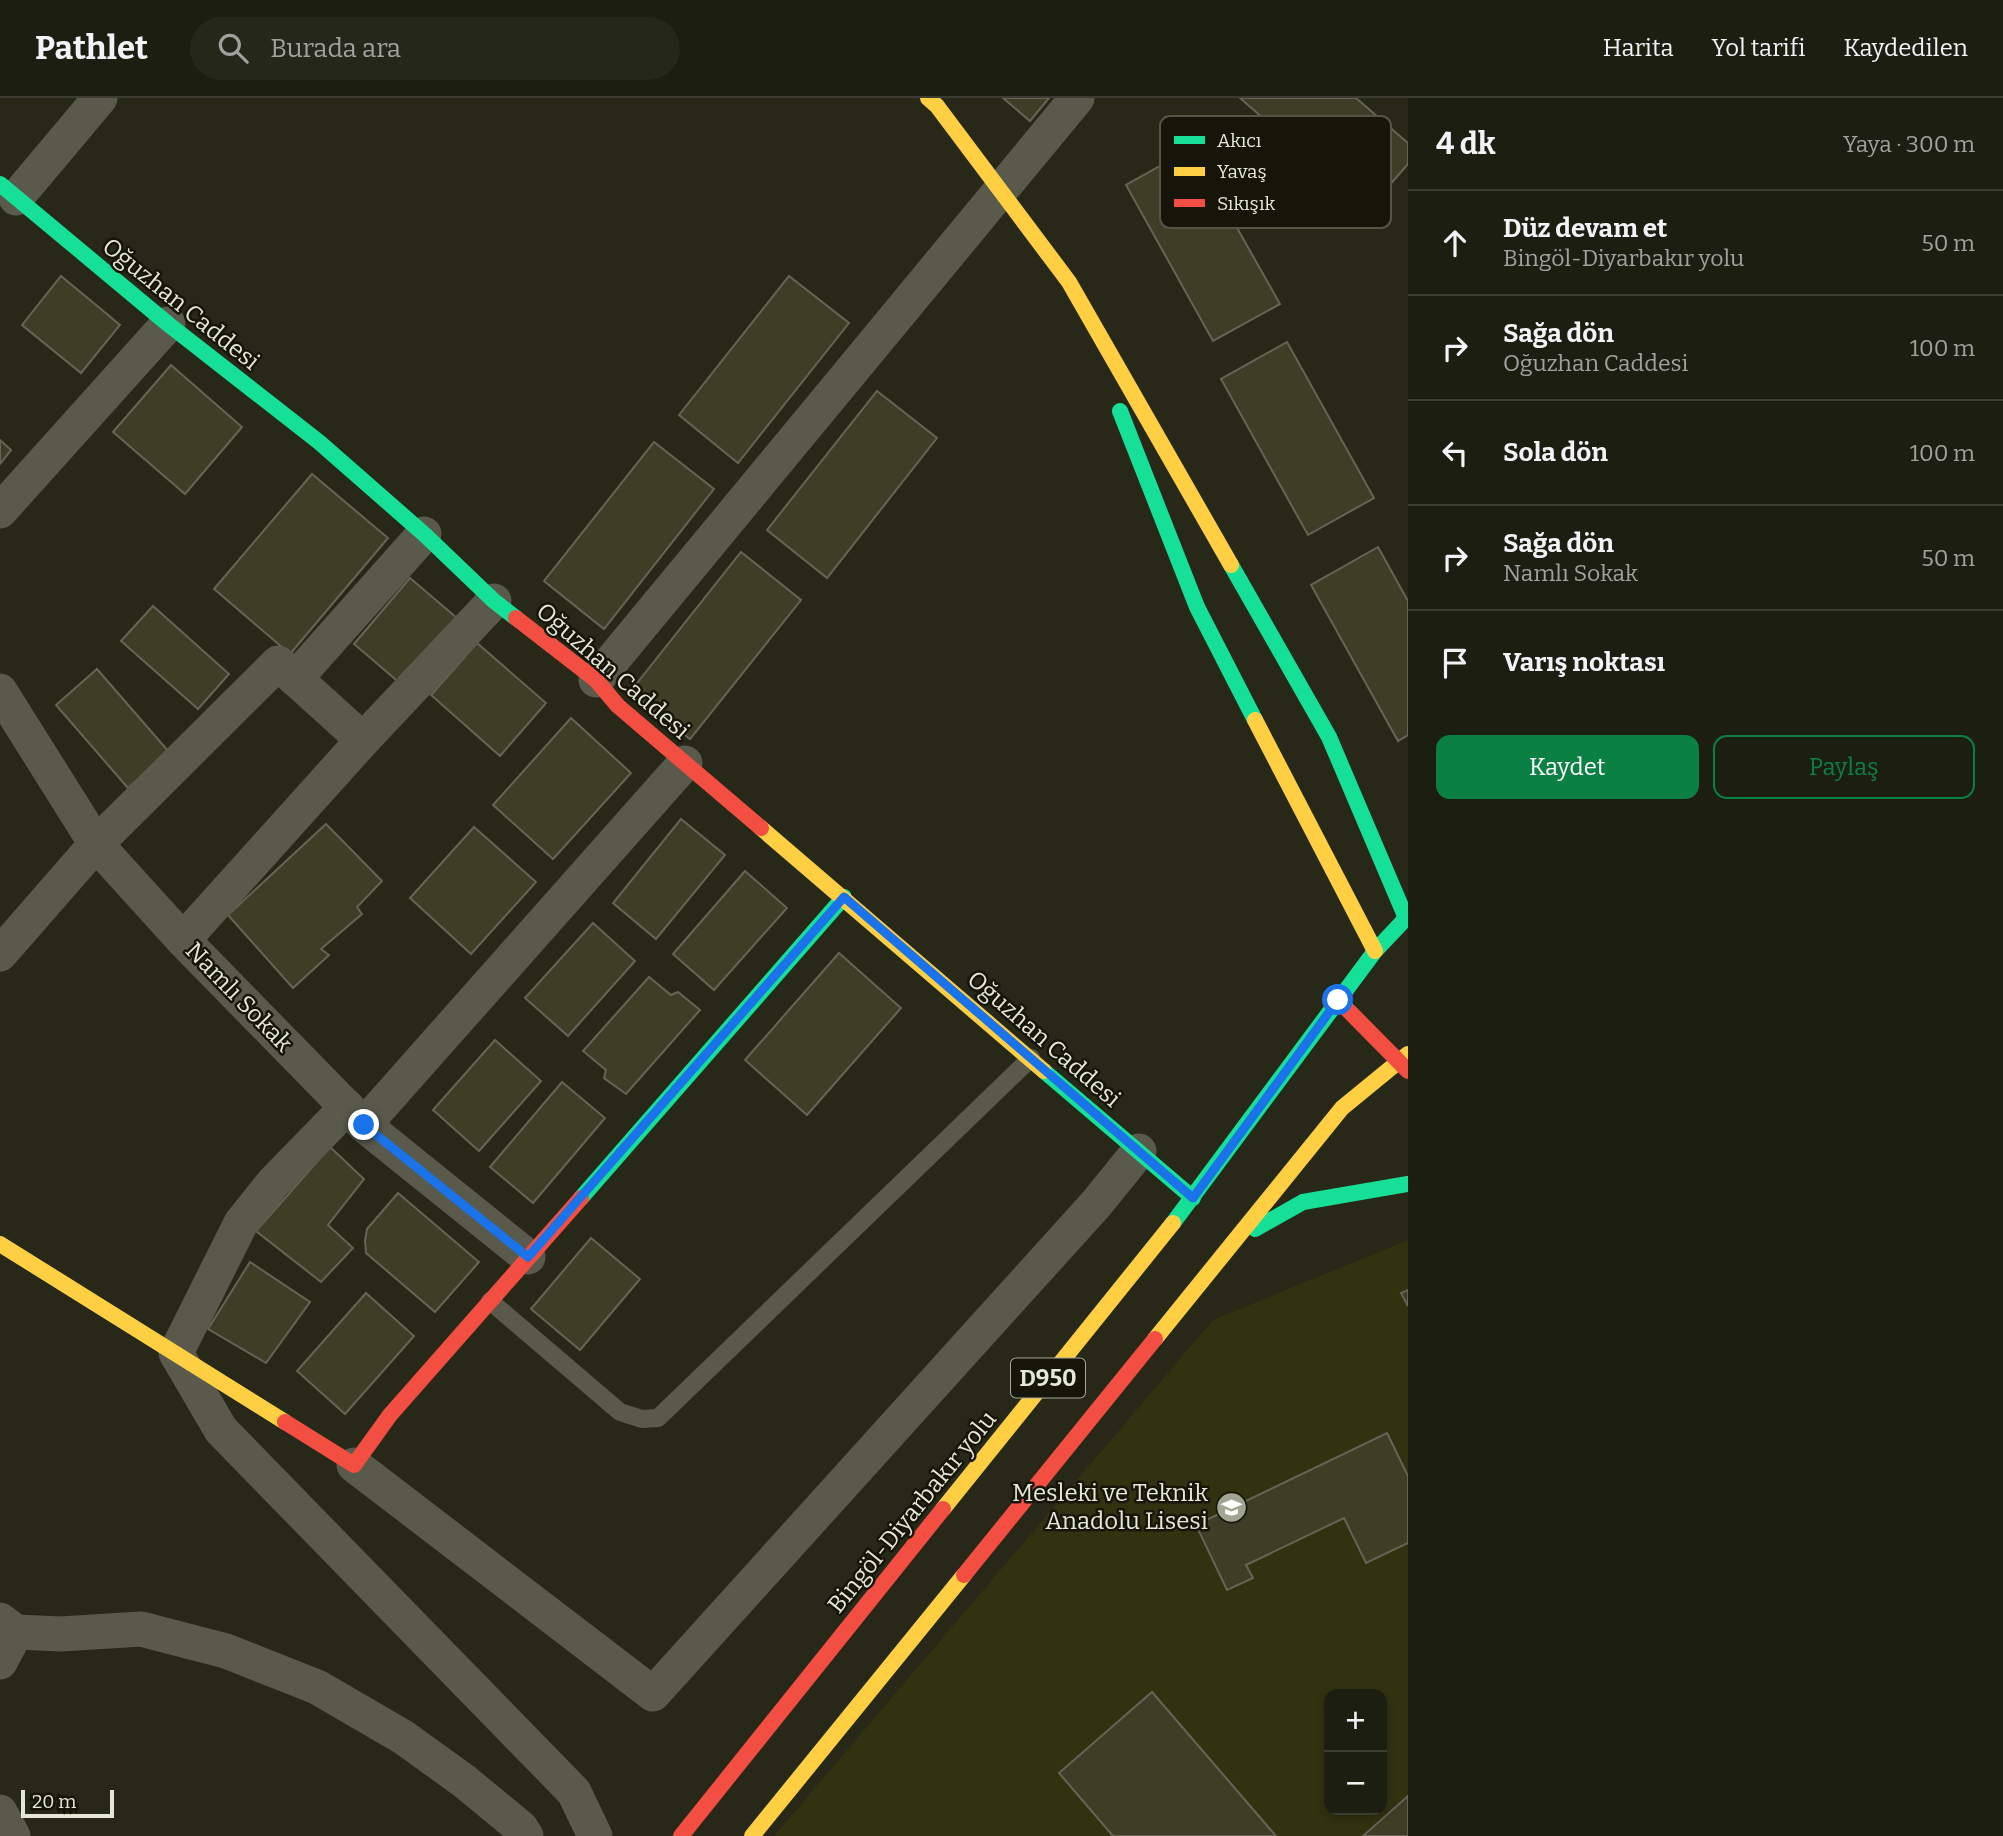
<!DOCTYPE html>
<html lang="tr">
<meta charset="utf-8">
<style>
:root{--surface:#1d1e12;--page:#25271b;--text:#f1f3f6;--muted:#a0a29f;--line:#3b3c32;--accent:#0b8043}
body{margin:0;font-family:Bitter,serif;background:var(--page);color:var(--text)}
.controls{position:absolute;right:21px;bottom:21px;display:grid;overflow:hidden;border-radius:14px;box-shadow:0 4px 10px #0003}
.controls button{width:63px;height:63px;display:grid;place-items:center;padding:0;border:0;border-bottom:2px solid var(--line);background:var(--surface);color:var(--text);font:35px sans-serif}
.scale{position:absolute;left:21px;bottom:18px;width:93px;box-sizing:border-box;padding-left:7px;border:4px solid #e6e8d7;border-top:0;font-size:19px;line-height:24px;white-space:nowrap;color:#e6e8d7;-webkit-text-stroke:5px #151509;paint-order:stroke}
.stop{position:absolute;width:21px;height:21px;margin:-16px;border:5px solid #1a73e8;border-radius:50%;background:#fff}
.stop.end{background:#1a73e8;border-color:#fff;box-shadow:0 2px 7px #0008}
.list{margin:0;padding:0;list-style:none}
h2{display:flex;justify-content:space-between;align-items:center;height:91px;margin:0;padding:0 28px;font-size:30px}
h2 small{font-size:23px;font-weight:400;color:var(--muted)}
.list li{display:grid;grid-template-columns:46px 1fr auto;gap:21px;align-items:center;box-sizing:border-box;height:105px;padding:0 28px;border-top:2px solid var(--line)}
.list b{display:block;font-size:26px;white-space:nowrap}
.list p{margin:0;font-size:23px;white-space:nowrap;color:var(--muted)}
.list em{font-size:23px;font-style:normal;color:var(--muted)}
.actions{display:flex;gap:14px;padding:21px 28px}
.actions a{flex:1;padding:16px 0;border:2px solid var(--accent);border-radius:14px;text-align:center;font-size:24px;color:var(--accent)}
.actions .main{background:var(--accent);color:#fff}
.icon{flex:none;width:38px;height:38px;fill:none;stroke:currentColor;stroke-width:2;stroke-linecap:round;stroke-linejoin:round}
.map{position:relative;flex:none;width:1408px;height:1738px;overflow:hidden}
header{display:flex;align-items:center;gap:42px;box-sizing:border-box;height:98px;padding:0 35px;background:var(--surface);border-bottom:2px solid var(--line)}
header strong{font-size:33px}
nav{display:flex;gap:38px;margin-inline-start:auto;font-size:24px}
.search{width:490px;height:63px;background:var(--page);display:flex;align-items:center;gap:18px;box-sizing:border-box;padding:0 24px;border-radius:38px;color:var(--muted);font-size:26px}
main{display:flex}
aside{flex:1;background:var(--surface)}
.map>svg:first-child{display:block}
</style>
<header>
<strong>Pathlet</strong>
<div class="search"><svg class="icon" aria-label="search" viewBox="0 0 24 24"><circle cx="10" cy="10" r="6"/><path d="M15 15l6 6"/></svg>Burada ara</div>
<nav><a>Harita</a><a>Yol tarifi</a><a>Kaydedilen</a></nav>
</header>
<main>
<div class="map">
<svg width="1408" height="1738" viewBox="0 0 1408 1738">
<rect width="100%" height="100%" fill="#272818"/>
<path fill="#313210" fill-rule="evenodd" d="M1408,1142V1738H774L1213,1222ZM1329,1596H1382V1712H1329Z"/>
<g fill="#3d3e25" stroke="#646557" stroke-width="2">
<path d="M1003,0H1049L1030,23Z"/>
<path d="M1240,0H1356L1408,45V66L1368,112Z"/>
<path d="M1192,50L1280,206L1213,243L1126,87Z"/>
<path d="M61,178L120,227L81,275L22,227Z"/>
<path d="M789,178L849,225L738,365L679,317Z"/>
<path d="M1287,244L1374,400L1308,437L1221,281Z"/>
<path d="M171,267L242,329L185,396L113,334Z"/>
<path d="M877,293L937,340L827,480L767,432Z"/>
<path d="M0,342L11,352L0,366Z"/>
<path d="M654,344L714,391L604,531L544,483Z"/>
<path d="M312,376L388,440L290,556L214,491Z"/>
<path d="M1378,449L1408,503V637L1398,643L1311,487Z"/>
<path d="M741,454L801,502L690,641L630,594Z"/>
<path d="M410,480L457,520L401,586L354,546Z"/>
<path d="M153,508L229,576L198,611L121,543Z"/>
<path d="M477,545L546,605L500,658L431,597Z"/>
<path d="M97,571L169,654L128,690L56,607Z"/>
<path d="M571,620L631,675L553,761L493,707Z"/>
<path d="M681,721L725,757L656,841L613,805Z"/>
<path d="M326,726L382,783L357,809L362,816L321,851L329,857L293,890L228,817Z"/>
<path d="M474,729L536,784L471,856L410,800Z"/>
<path d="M745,773L787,810L714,892L673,856Z"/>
<path d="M593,825L635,863L568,938L525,900Z"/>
<path d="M839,855L901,910L807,1017L745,962Z"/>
<path d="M649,879L671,897L678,894L700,912L626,996L604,980L606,972L583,953Z"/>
<path d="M495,942L541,983L479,1053L433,1012Z"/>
<path d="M562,984L605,1020L533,1105L490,1069Z"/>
<path d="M330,1049L364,1081L328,1127L353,1150L321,1184L256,1133Z"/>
<path d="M398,1095L479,1164L435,1214L366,1155L365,1143L367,1131Z"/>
<path d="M591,1140L640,1181L580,1252L531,1211Z"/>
<path d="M250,1164L310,1204L266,1265L208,1231Z"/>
<path d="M1408,1192V1208L1401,1195Z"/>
<path d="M366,1195L414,1238L345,1316L297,1273Z"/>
<path d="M1387,1335L1408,1378V1445L1366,1465L1344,1420L1246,1467L1253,1480L1227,1492L1196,1427Z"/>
<path d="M1152,1594L1276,1738H1113L1059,1675Z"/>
<path d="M1408,1698V1738H1363Z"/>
</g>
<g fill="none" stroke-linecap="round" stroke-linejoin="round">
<path stroke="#595a4c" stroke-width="18" d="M490,1203L620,1314L642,1321L658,1320L1031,960"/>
<g stroke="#595a4c" stroke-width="35">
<path d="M16,100L100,0"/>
<path d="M0,413L168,226"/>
<path d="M295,581L424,436"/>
<path d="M596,582L1077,0"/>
<path d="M0,593L96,746L183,842L364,1027L528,1159"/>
<path d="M183,842L363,642L494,503"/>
<path d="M0,856L96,746L278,565L363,642"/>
<path d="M347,1009L273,1085L241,1125L176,1255L221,1332L574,1694L595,1738"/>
<path d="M364,1027L685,665"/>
<path d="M354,1367L653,1596L1096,1106L1139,1053"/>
<path d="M0,1522L16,1534L61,1536L141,1531L226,1553L317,1589L403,1639L464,1683L521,1730L526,1738"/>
<path d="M0,1564L16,1534"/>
<path d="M0,1714L13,1738"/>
</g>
<g stroke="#16e098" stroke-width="16">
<path d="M0,86L168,226L319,344L424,436L494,503L516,520"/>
<path d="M1120,313L1197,509L1255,622"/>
<path d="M1231,467L1329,639L1406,820"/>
<path d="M1044,973L1193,1100"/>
<path d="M581,1100L844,799"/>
<path d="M1173,1125L1375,853L1408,818"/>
<path d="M1255,1131L1303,1104L1408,1086"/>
</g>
<g stroke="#ffcf43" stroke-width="16">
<path d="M928,0L937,8L1069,184L1231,467"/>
<path d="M1255,622L1375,853"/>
<path d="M761,730L1044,973"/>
<path d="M0,1146L285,1324"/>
<path d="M1155,1241L1342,1010L1408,956"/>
<path d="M943,1411L1173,1125"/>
<path d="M752,1738L964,1477"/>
</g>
<g stroke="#f24e42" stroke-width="16">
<path d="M516,520L596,582L618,608L761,730"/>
<path d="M1338,902L1408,973"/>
<path d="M285,1324L354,1367L390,1317L581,1100"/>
<path d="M964,1477L1155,1241"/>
<path d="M681,1738L943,1411"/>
</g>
</g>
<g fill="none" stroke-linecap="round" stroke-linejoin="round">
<path stroke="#1a73e8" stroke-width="9" d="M364,1027L528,1159L844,799L1193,1100L1338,902"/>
</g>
<defs>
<symbol id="school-disc" viewBox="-11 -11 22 22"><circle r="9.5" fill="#a3a594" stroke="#151509"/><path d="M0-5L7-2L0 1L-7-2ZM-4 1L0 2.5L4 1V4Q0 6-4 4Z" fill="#fff"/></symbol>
</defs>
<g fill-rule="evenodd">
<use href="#school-disc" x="1214" y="1392" width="35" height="35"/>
</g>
<g text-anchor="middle" stroke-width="5" stroke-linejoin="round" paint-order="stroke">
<rect fill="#151509" stroke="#a7a999" stroke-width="2" x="1011" y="1260.5" width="74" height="39" rx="5"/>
<g font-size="23" font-weight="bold" fill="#e6e8d7">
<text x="1048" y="1288">D950</text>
</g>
<g font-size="24" fill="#e6e8d7" stroke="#151509">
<text transform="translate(181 206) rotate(39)" y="8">Oğuzhan Caddesi</text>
<text transform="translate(613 573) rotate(41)" y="8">Oğuzhan Caddesi</text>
<text transform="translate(239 899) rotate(46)" y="8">Namlı Sokak</text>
<text transform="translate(1044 941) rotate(41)" y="8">Oğuzhan Caddesi</text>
<text transform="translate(912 1414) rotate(-51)" y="8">Bingöl-Diyarbakır yolu</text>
</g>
<g font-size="24" fill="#e6e8d7" stroke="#151509" text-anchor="end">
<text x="1208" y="1403">Mesleki ve Teknik<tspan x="1208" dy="28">Anadolu Lisesi</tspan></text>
</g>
</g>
<rect x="1160" y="18" width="231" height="112" rx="10" fill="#151509" stroke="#545447" stroke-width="2"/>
<rect x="1174" y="38" width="31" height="8" fill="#16e098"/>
<rect x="1174" y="69" width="31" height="9" fill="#ffcf43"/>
<rect x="1174" y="101" width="31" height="8" fill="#f24e42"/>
<g font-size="19" fill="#e6e8d7">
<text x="1217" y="49">Akıcı</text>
<text x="1217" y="80">Yavaş</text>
<text x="1217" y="112">Sıkışık</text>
</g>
</svg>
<div class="controls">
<button>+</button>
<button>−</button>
</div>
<div class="scale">20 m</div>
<div class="stop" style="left:1338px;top:902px"></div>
<div class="stop end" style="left:364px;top:1027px"></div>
</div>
<aside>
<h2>4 dk<small>Yaya · 300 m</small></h2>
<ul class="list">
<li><svg class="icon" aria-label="ahead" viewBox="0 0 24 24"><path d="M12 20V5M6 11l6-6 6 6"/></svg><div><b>Düz devam et</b><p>Bingöl-Diyarbakır yolu</p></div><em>50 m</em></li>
<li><svg class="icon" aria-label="right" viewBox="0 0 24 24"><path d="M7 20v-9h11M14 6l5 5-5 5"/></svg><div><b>Sağa dön</b><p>Oğuzhan Caddesi</p></div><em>100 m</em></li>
<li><svg class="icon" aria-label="left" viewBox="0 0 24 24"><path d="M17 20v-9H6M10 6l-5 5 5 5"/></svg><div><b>Sola dön</b></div><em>100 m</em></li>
<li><svg class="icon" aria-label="right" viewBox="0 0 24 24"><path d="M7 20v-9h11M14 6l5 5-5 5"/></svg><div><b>Sağa dön</b><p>Namlı Sokak</p></div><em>50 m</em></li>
<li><svg class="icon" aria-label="arrive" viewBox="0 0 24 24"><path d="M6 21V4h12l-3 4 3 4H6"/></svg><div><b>Varış noktası</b></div></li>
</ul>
<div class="actions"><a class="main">Kaydet</a><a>Paylaş</a></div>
</aside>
</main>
